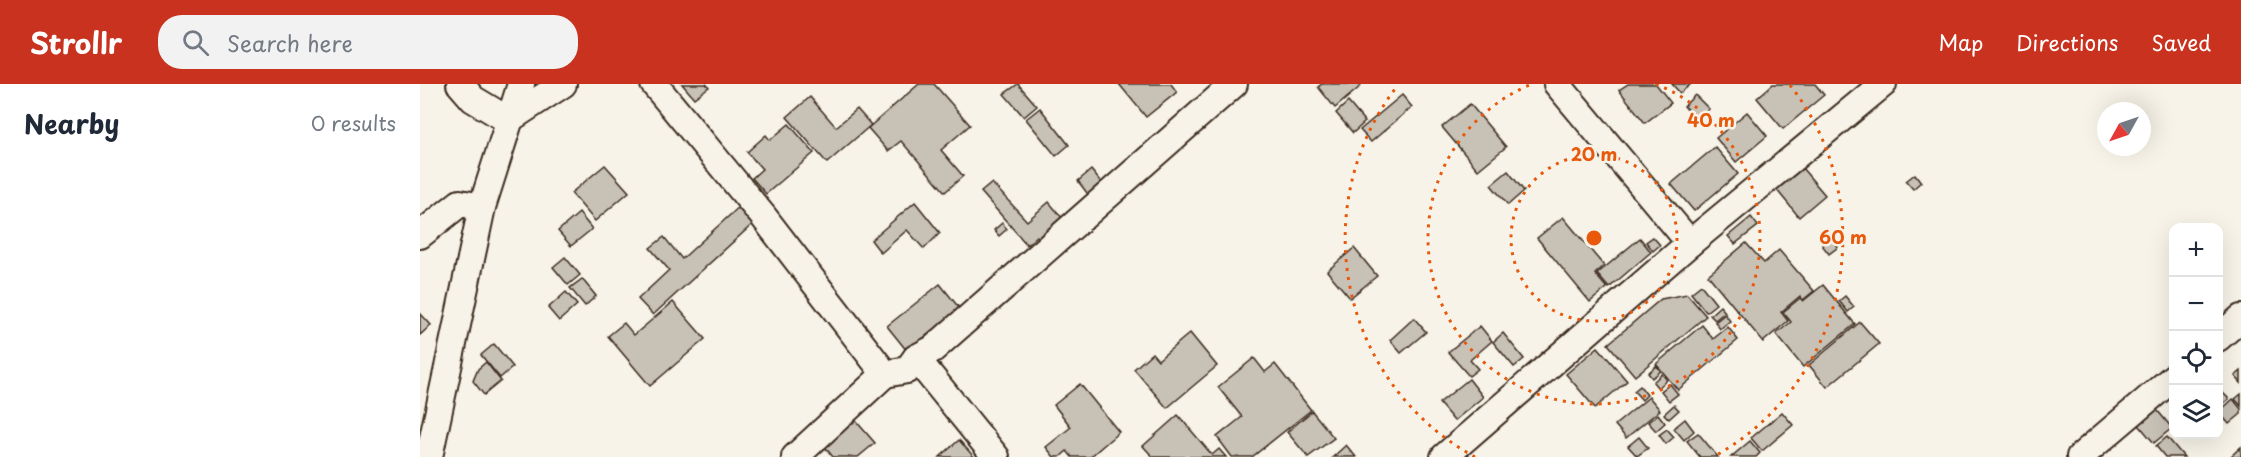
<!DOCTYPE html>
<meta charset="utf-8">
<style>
:root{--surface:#fff;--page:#f2f2f3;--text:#1f2937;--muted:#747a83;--line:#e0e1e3;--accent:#c8321e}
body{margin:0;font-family:"Playpen Sans",sans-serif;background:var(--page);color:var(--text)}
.controls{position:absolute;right:18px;bottom:18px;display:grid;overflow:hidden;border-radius:12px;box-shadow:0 6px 24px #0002}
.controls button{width:54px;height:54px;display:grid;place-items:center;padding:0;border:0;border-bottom:2px solid var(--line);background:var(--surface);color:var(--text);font:30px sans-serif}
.compass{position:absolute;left:1677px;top:18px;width:54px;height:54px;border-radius:50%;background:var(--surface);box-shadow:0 6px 24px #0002;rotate:230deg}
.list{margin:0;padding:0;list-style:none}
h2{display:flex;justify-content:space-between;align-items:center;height:78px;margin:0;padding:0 24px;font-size:26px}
h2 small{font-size:20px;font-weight:400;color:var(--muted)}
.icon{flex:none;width:33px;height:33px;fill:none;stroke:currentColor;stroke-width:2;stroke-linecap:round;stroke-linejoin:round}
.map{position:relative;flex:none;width:1821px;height:373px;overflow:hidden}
header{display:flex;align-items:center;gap:36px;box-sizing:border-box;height:84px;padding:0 30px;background:var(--accent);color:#fff}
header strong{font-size:28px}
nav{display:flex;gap:33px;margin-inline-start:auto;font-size:21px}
.search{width:420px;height:54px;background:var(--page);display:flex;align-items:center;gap:15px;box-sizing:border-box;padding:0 21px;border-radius:24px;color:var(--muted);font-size:22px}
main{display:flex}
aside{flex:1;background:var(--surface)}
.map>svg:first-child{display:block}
</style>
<header>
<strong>Strollr</strong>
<div class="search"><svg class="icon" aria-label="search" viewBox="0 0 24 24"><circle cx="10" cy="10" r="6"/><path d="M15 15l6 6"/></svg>Search here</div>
<nav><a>Map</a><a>Directions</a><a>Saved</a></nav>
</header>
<main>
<aside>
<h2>Nearby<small>0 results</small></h2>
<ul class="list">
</ul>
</aside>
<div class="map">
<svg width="1821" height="373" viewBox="0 0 1821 373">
<rect width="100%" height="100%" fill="#f7f3e8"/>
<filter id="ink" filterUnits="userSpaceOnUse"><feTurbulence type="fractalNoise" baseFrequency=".0167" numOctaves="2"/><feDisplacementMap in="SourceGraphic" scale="12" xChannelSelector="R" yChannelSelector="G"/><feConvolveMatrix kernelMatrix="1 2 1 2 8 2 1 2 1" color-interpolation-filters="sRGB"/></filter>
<g filter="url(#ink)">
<g fill="#c8c1b6" stroke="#3b2a1e" stroke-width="1.5">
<path d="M262,0H286L289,3L274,14Z"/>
<path d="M499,0H514L550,41L521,66L543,92L525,108L481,57L468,67L448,44Z"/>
<path d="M598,0L617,22L604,33L584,10Z"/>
<path d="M699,0H751L757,8L726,33Z"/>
<path d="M902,0H939L941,2L915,24L898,3Z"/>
<path d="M1208,0H1236L1251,19L1225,39L1199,6Z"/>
<path d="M1252,0H1271L1260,9Z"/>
<path d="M1353,0H1395L1404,11L1363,45L1337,14Z"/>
<path d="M982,11L992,23L951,58L940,46Z"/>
<path d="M1275,11L1289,25L1277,37L1264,22Z"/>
<path d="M390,13L416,43L437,25L451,41L407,79L367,33Z"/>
<path d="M928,18L945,38L933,49L916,29Z"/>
<path d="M1050,20L1086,63L1058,86L1022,43Z"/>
<path d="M620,24L649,61L636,72L606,35Z"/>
<path d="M1327,28L1347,52L1316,78L1296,54Z"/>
<path d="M369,40L394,69L346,110L332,94L342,85L327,68L346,51L350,56Z"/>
<path d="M1295,63L1318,90L1274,127L1251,100Z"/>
<path d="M185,81L209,108L175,137L151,109Z"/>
<path d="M1382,84L1405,111L1379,133L1356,105Z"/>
<path d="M671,86L684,102L670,113L658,97Z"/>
<path d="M1088,87L1104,107L1088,121L1071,101Z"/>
<path d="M1495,90L1501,98L1493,105L1486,97Z"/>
<path d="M572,99L607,137L629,118L643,135L620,155L617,152L607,161L561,108Z"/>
<path d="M495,118L520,149L504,165L487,146L461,169L451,156Z"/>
<path d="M321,121L336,137L233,231L218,215L249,186L230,164L244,153L262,175Z"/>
<path d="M159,129L172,145L151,162L138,147Z"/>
<path d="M1143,133L1184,182L1175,190L1187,204L1170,218L1117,154Z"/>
<path d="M1331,133L1338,142L1315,160L1308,152Z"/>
<path d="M582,139L587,145L579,152L574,146Z"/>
<path d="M1233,153L1240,161L1233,167L1226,158Z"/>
<path d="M1220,154L1231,168L1189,204L1177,190Z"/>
<path d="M1411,154L1418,163L1409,170L1402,161Z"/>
<path d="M1326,159L1344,179L1359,166L1394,207L1383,216L1380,212L1361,228L1368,237L1343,258L1288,191Z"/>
<path d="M934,164L957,192L930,214L907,187Z"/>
<path d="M145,173L160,191L148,201L133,183Z"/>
<path d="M162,195L176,212L165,222L150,204Z"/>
<path d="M520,200L540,225L487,267L467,242Z"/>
<path d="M1281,201L1296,220L1286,228L1271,209Z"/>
<path d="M1403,201L1435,240L1383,283L1356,250L1371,238L1363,228L1380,214L1383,217Z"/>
<path d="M146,208L157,221L139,237L128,224Z"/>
<path d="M1267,210L1286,232L1215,292L1188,260L1241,215Z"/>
<path d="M1425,212L1434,223L1428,228L1419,217Z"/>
<path d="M253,218L285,255L230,302L188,252L204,239L214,251Z"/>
<path d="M1300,222L1305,228L1295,236L1290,231Z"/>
<path d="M0,229L11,241L0,251Z"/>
<path d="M1305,230L1310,237L1300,245L1295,238Z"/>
<path d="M994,234L1006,248L981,269L970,256Z"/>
<path d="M1440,238L1459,260L1407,303L1389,281Z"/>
<path d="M1282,241L1293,255L1308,243L1318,256L1258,306L1236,280Z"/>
<path d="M1060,242L1072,257L1050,276L1058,285L1049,292L1028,268Z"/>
<path d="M770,249L797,282L747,324L714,285L732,269L738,276Z"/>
<path d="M1083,249L1104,275L1094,283L1073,258Z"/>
<path d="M74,260L93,283L80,294L61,271Z"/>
<path d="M1178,263L1207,297L1175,324L1146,290Z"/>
<path d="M834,274L845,288L855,280L891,326L832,373H812L797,353L822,333L798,303Z"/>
<path d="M66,278L81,297L64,311L53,297L58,285Z"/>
<path d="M1236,282L1241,287L1232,294L1228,289Z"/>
<path d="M1821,287V299L1815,292Z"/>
<path d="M1242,290L1247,296L1238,304L1233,298Z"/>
<path d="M1049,295L1063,313L1034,337L1019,319Z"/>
<path d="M660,300L699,348L670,373H652L647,367L640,373H634L626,363L651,343L634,321Z"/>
<path d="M1250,300L1258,310L1249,317L1241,307Z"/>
<path d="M1220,302L1227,311L1222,316L1214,307Z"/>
<path d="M1802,308L1809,315L1798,324V311Z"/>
<path d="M1821,310V322L1815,315Z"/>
<path d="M1229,313L1240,326L1206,354L1195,341Z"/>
<path d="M1813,315L1821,325V330L1809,340L1799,328Z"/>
<path d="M1732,320L1752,344L1734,359L1714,335Z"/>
<path d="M1254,321L1259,326L1249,335L1244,330Z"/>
<path d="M892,327L914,354L888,373L867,348Z"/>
<path d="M1362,328L1373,341L1342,367L1331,354Z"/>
<path d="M1238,330L1245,339L1236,347L1228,338Z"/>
<path d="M758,331L792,371L799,365L806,373H733L723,362Z"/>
<path d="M1265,335L1274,347L1264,356L1254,344Z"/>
<path d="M435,336L455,359L438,373H413L404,362Z"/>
<path d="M1247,345L1254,353L1246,360L1239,351Z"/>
<path d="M1278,349L1298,373H1280L1267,357Z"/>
<path d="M1219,353L1228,364L1217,372L1208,362Z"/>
<path d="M1747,353L1764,373H1745L1736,362Z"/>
<path d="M539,356L554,373H520Z"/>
<path d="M1330,357L1340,369L1336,373H1311Z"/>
<path d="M926,361L936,373H913Z"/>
<path d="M1821,363V373H1810Z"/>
</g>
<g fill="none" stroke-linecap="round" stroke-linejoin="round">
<defs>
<g id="minor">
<path d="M40,0L53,15L88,36L143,0"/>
<path d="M234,0L343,132L465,290L375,373"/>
<path d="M1137,0L1270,159"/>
<path d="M0,151L40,119L62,123"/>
<path d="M1798,254L1821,234"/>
<path d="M496,274L576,373"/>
<path d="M465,290L487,286L496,274L513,265L814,0"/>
<path d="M9,373L62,123L101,0"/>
<path d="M1024,373L1270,159L1463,0"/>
<path d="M1660,373L1754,293"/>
</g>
</defs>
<use href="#minor" stroke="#3b2a1e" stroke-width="30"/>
<use href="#minor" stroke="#f7f3e8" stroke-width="26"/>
</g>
</g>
<g fill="none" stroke="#e8590c" stroke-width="3" stroke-dasharray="3 6">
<circle cx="1174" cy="154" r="83"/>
<path d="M1236 0A166 166 0 1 1 1112 0"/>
<path d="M1055 373A249 249 0 0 1 978 1M1370 1A249 249 0 0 1 1293 373"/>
</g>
<circle cx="1174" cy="154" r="9" fill="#e8590c" stroke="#f7f3e8" stroke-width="3"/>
<g font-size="18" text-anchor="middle" font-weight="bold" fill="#e8590c" stroke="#f7f3e8" stroke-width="5" stroke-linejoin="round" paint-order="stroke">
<text x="1291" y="43">40 m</text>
<text x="1174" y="77">20 m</text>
<text x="1423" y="160">60 m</text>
</g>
</svg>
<div class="controls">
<button>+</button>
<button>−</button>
<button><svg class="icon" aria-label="locate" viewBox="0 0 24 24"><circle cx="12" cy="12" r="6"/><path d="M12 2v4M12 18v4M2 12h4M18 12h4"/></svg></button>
<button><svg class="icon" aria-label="layers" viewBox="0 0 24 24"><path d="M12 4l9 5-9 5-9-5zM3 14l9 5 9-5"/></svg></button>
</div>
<svg class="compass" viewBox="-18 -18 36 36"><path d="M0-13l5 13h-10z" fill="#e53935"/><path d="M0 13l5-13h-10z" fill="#747a83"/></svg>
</div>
</main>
